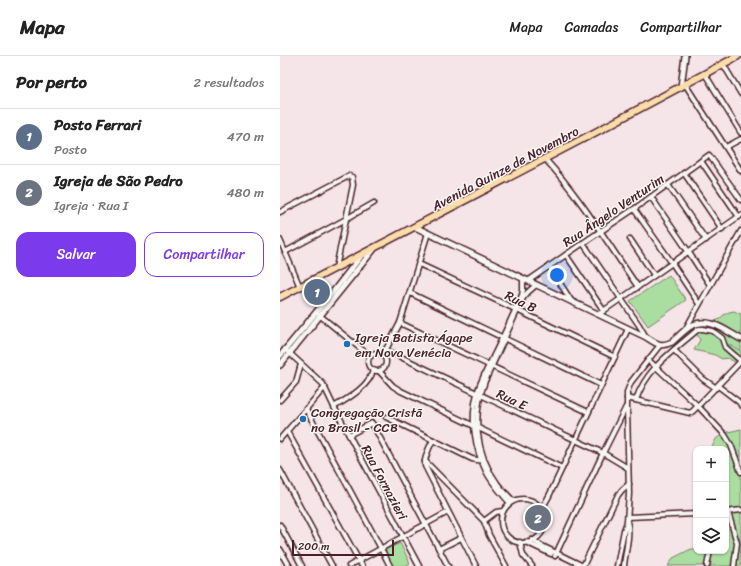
<!DOCTYPE html>
<html lang="pt">
<meta charset="utf-8">
<style>
:root{--surface:#fff;--page:#f6f6f6;--text:#222;--muted:#767676;--line:#e0e0e0;--accent:#7c3aed}
body{margin:0;font-family:Sriracha,sans-serif;background:var(--page);color:var(--text)}
.controls{position:absolute;right:12px;bottom:12px;display:grid;overflow:hidden;border-radius:8px;box-shadow:0 1px 3px #0004}
.controls button{width:36px;height:36px;display:grid;place-items:center;padding:0;border:0;border-bottom:1px solid var(--line);background:var(--surface);color:var(--text);font:20px sans-serif}
.scale{position:absolute;left:12px;bottom:10px;width:102px;box-sizing:border-box;padding-left:4px;border:2px solid #4a1f2b;border-top:0;font-size:11px;line-height:14px;white-space:nowrap;color:#4a1f2b;-webkit-text-stroke:3px #f6f6f2;paint-order:stroke}
.you{position:absolute;left:277px;top:219px;width:14px;height:14px;margin:-10px;border:3px solid #fff;border-radius:50%;background:#1a73e8;box-shadow:0 0 0 6px #1a73e833}
.badge{display:grid;place-items:center;width:26px;height:26px;border-radius:50%;background:var(--accent);color:#fff;font-size:13px;font-weight:700}
.pin{position:absolute;translate:-50% -50%;border:2px solid #fff;box-shadow:0 1px 4px #0006}
.list{margin:0;padding:0;list-style:none}
h2{display:flex;justify-content:space-between;align-items:center;height:52px;margin:0;padding:0 16px;font-size:17px}
h2 small{font-size:13px;font-weight:400;color:var(--muted)}
.list li{display:grid;grid-template-columns:26px 1fr auto;gap:12px;align-items:center;box-sizing:border-box;height:56px;padding:0 16px;border-top:1px solid var(--line)}
.list b{display:block;font-size:15px;white-space:nowrap}
.list p{margin:0;font-size:13px;white-space:nowrap;color:var(--muted)}
.list em{font-size:13px;font-style:normal;color:var(--muted)}
.actions{display:flex;gap:8px;padding:12px 16px}
.actions a{flex:1;padding:9px 0;border:1px solid var(--accent);border-radius:12px;text-align:center;font-size:14px;color:var(--accent)}
.actions .main{background:var(--accent);color:#fff}
.icon{flex:none;width:22px;height:22px;fill:none;stroke:currentColor;stroke-width:2;stroke-linecap:round;stroke-linejoin:round}
.map{position:relative;flex:none;width:461px;height:510px;overflow:hidden}
header{display:flex;align-items:center;gap:24px;box-sizing:border-box;height:56px;padding:0 20px;background:var(--surface);border-bottom:1px solid var(--line)}
header strong{font-size:19px}
nav{display:flex;gap:22px;margin-inline-start:auto;font-size:14px}
main{display:flex}
aside{flex:1;background:var(--surface)}
.map>svg:first-child{display:block}
</style>
<header>
<strong>Mapa</strong>
<nav><a>Mapa</a><a>Camadas</a><a>Compartilhar</a></nav>
</header>
<main>
<aside>
<h2>Por perto<small>2 resultados</small></h2>
<ul class="list">
<li><span class="badge" style="background:#5c6f8a">1</span><div><b>Posto Ferrari</b><p>Posto</p></div><em>470 m</em></li>
<li><span class="badge" style="background:#6b7280">2</span><div><b>Igreja de São Pedro</b><p>Igreja · Rua I</p></div><em>480 m</em></li>
</ul>
<div class="actions"><a class="main">Salvar</a><a>Compartilhar</a></div>
</aside>
<div class="map">
<svg width="461" height="510" viewBox="0 0 461 510">
<rect width="100%" height="100%" fill="#f6e5e8"/>
<filter id="ink" filterUnits="userSpaceOnUse"><feTurbulence type="fractalNoise" baseFrequency=".025" numOctaves="2"/><feDisplacementMap in="SourceGraphic" scale="8" xChannelSelector="R" yChannelSelector="G"/><feConvolveMatrix kernelMatrix="1 2 1 2 8 2 1 2 1" color-interpolation-filters="sRGB"/></filter>
<g filter="url(#ink)">
<g fill="#a9dea0" stroke="#7a7e66">
<path d="M389,219L406,244L368,270L350,245Z"/>
<path d="M454,255L461,258V308H459L447,302L442,303L435,299L414,294L420,284L416,277L413,273L412,270L423,264L434,265L438,264L445,258L449,256Z"/>
<path d="M461,373V510H388L393,502L409,494L416,492V495H446V393H431L436,383L444,377Z"/>
<path d="M120,487L130,507L125,510H110L103,495Z"/>
</g>
<g fill="none" stroke-linecap="round" stroke-linejoin="round">
<g stroke="#788ea6" stroke-width="1">
<path d="M432,278L441,284"/>
<path d="M446,287L461,295"/>
</g>
<defs>
<g id="minor">
<path d="M443,8L461,38"/>
<path d="M425,18L461,77"/>
<path d="M405,28L461,115"/>
<path d="M446,91L461,83"/>
<path d="M265,103C301,142 328,188 358,231"/>
<path d="M421,105L459,161"/>
<path d="M404,117L442,173"/>
<path d="M388,129L426,184"/>
<path d="M371,141L408,195L430,229"/>
<path d="M354,153L392,207L419,248"/>
<path d="M0,156L67,121L69,120L72,121L73,129L56,212"/>
<path d="M350,183L374,219"/>
<path d="M0,184L20,231"/>
<path d="M303,187L359,269L366,281"/>
<path d="M5,196L66,163L94,147"/>
<path d="M286,199L324,255"/>
<path d="M139,208L235,253L335,301"/>
<path d="M269,210L292,246"/>
<path d="M248,225L303,187L354,153L429,99L461,144"/>
<path d="M130,237L321,329"/>
<path d="M38,258L81,293L91,300"/>
<path d="M319,258L461,159"/>
<path d="M120,267L308,356"/>
<path d="M405,274L461,175"/>
<path d="M5,293L43,328L54,351L139,510"/>
<path d="M106,294L323,397L348,412"/>
<path d="M394,294L423,323L436,332"/>
<circle cx="97" cy="306" r="9"/>
<path d="M103,299L120,267L148,177"/>
<path d="M368,304L375,310L418,350L445,379L451,389L461,416"/>
<path d="M99,315L113,330L121,335L282,412"/>
<path d="M438,330L459,346L461,349"/>
<path d="M347,342L410,357L413,355L461,305"/>
<path d="M0,344L16,326L21,308"/>
<path d="M356,344C366,313 392,296 416,275L419,273H423L433,275L442,282L445,291L461,305"/>
<path d="M54,351C67,343 90,330 93,314"/>
<path d="M26,353C54,406 83,457 110,510"/>
<path d="M106,361L192,403L203,405"/>
<path d="M7,375L82,510"/>
<path d="M69,379L92,367L168,510"/>
<path d="M0,383L45,331"/>
<path d="M153,384C149,392 144,401 145,410L196,510"/>
<path d="M145,405L204,465L209,479L226,510"/>
<path d="M0,414L52,510"/>
<circle cx="243" cy="465" r="22"/>
<path d="M233,445C228,439 221,433 217,427C195,397 192,359 205,325L243,242L248,236L256,229"/>
<path d="M230,447C221,437 212,427 206,415C195,393 190,363 197,338C200,325 208,312 214,299C224,279 233,259 242,239L243,234V223"/>
<path d="M261,453L264,449L269,440L348,273"/>
<path d="M446,456L461,454"/>
<path d="M448,456L457,487L454,510"/>
<path d="M348,461L416,458"/>
<path d="M204,465L216,456L223,455"/>
<path d="M0,469L22,510"/>
<path d="M252,484L264,491L303,510"/>
<path d="M240,486L243,499L252,510"/>
<path d="M246,486L271,498"/>
<path d="M159,493L181,482"/>
<path d="M275,500L323,397L346,351"/>
<path d="M69,510L168,456"/>
<path d="M303,510L338,439L342,434L349,428"/>
<path d="M337,510L344,474L347,466"/>
<path d="M344,510C345,497 351,478 347,465L349,438L347,351V336L351,326L380,289"/>
<path d="M427,510L430,495"/>
</g>
<g id="tertiary">
<path d="M401,31L405,0"/>
<path d="M135,171L366,281C376,287 380,292 392,286C398,281 404,274 411,270C429,260 446,275 461,283"/>
<path d="M0,300L53,236L81,200"/>
<path d="M0,309L94,193"/>
<path d="M0,494L9,510"/>
</g>
<path id="primary" d="M0,241L312,78L458,0"/>
</defs>
<use href="#minor" stroke="#4a1f2b" stroke-width="7"/>
<use href="#tertiary" stroke="#4a1f2b" stroke-width="8"/>
<use href="#primary" stroke="#4a1f2b" stroke-width="9"/>
<use href="#minor" stroke="#f6f6f2" stroke-width="4"/>
<use href="#tertiary" stroke="#f6f6f2" stroke-width="5"/>
<use href="#primary" stroke="#faddab" stroke-width="6"/>
</g>
</g>
<g fill="#1f6fb2" stroke="#f6f6f2" stroke-width="1.5">
<circle cx="67" cy="288" r="4"/>
<circle cx="23" cy="363" r="4"/>
</g>
<g text-anchor="middle" stroke-width="3" stroke-linejoin="round" paint-order="stroke">
<g font-size="13" fill="#4a1f2b" stroke="#f6f6f2">
<text transform="translate(225 112) rotate(-28)" y="5">Avenida Quinze de Novembro</text>
<text transform="translate(333 154) rotate(-34)" y="5">Rua Ângelo Venturim</text>
<text transform="translate(241 245) rotate(26)" y="5">Rua B</text>
<text transform="translate(232 343) rotate(25)" y="5">Rua E</text>
<text transform="translate(105 426) rotate(62)" y="5">Rua Fornazieri</text>
</g>
<g font-size="13" fill="#4a1f2b" stroke="#f6f6f2" text-anchor="start">
<text x="75" y="286">Igreja Batista Ágape<tspan x="75" dy="15">em Nova Venécia</tspan></text>
<text x="31" y="361">Congregação Cristã<tspan x="31" dy="15">no Brasil - CCB</tspan></text>
</g>
</g>
</svg>
<div class="controls">
<button>+</button>
<button>−</button>
<button><svg class="icon" aria-label="layers" viewBox="0 0 24 24"><path d="M12 4l9 5-9 5-9-5zM3 14l9 5 9-5"/></svg></button>
</div>
<div class="scale">200 m</div>
<div class="you"></div>
<div class="pin badge" style="left:37px;top:236px;background:#5c6f8a">1</div>
<div class="pin badge" style="left:258px;top:462px;background:#6b7280">2</div>
</div>
</main>
